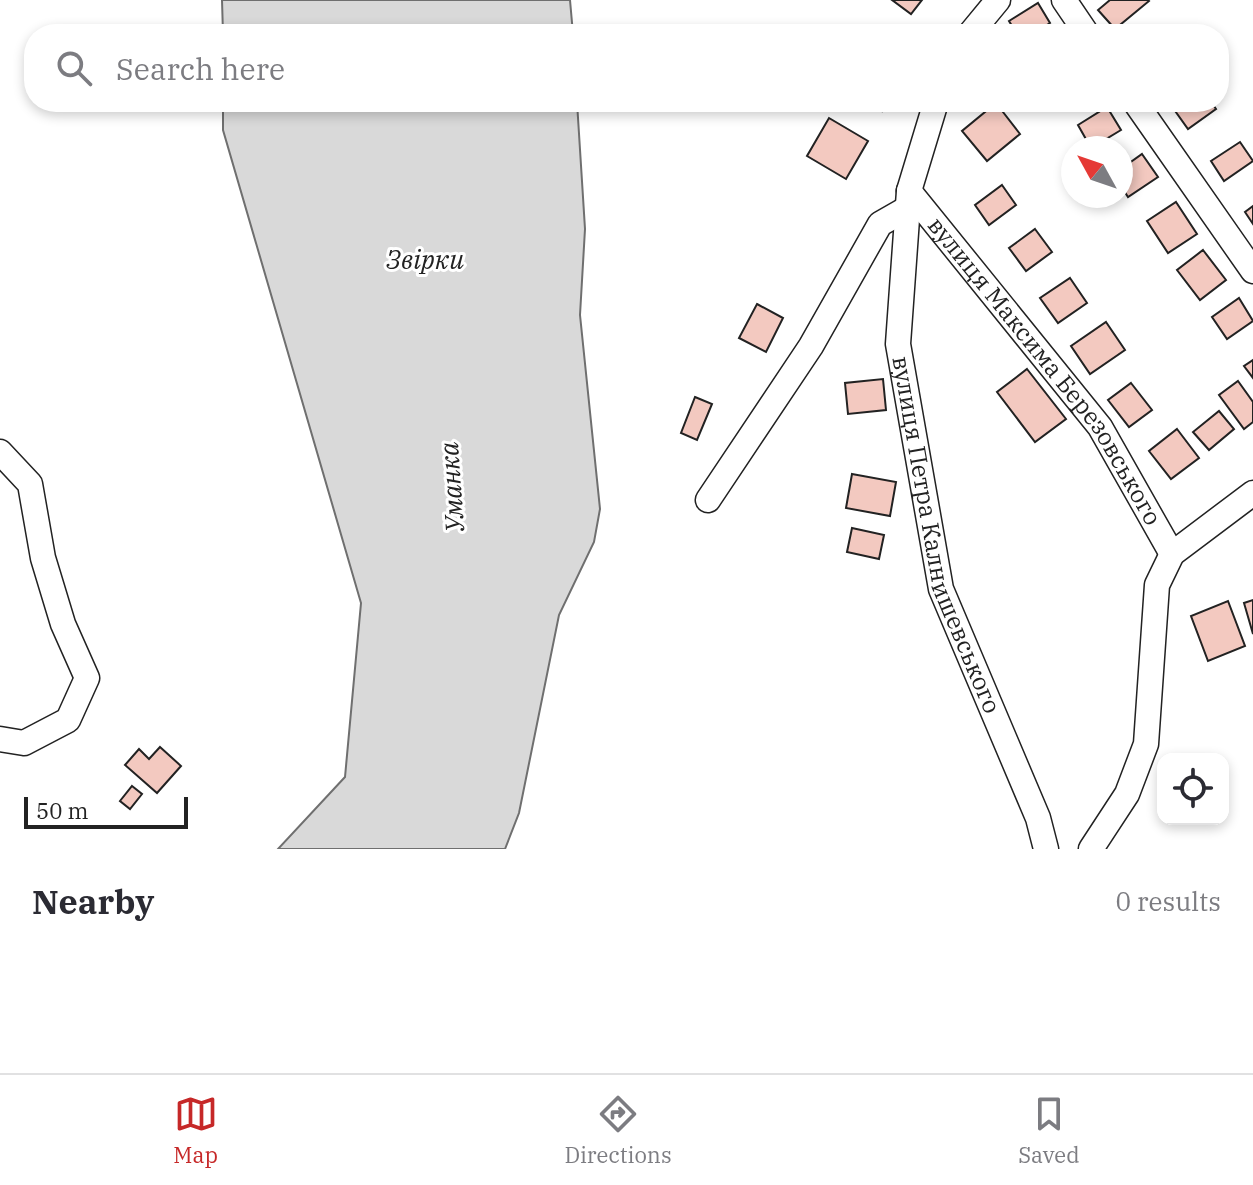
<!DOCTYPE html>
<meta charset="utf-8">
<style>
:root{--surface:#fff;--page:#f2f2f3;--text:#2b2b33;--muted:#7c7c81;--line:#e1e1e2;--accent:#c62828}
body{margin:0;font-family:"IBM Plex Serif",serif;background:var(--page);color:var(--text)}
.controls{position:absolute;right:24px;bottom:24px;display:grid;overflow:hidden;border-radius:16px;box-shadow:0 4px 12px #0003}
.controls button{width:72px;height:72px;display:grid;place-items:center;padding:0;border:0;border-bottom:2px solid var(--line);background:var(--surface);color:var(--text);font:40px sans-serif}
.compass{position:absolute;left:1061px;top:136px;width:72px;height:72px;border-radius:50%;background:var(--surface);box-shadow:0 4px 12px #0003;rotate:310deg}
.scale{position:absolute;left:24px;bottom:20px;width:164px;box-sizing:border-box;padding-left:8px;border:4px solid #222;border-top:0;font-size:22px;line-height:28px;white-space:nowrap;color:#222;-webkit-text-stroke:6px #fff;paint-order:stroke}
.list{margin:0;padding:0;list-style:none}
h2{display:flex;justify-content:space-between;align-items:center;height:104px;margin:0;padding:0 32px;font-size:34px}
h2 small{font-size:26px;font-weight:400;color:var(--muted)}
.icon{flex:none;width:44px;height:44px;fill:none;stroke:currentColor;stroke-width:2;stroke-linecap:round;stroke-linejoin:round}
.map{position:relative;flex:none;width:1253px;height:849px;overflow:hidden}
.search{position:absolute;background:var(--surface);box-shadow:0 4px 12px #0003;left:24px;right:24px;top:24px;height:88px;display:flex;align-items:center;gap:20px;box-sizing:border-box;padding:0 28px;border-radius:32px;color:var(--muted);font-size:30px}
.sheet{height:224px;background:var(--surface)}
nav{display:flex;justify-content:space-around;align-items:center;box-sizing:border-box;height:112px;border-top:2px solid var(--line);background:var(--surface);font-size:22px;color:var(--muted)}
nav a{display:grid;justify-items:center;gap:4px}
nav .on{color:var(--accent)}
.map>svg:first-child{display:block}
</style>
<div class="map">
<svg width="1253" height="849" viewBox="0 0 1253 849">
<rect width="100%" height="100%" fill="#fff"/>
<g fill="#d9d9d9" stroke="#6f6f6f" stroke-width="2">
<path d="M222,0H570L573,34H223Z"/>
<path d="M223,102H577L585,229L580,315L600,509L594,542L559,615L519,813L505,849H278L345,777L361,603L223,130Z"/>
</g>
<g fill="#f3c9c0" stroke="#222" stroke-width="2">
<path d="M892,0H922L911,14Z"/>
<path d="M1110,0H1148L1149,1L1115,29L1098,10Z"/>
<path d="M1038,3L1050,23L1032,34H1017L1009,21Z"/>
<path d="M868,102H887L882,111Z"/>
<path d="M1182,102H1211L1216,109L1188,129L1173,108Z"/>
<path d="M996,103L1020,134L987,161L962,131Z"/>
<path d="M1107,107L1121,130L1091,148L1078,125Z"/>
<path d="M829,118L868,141L846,179L807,156Z"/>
<path d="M1240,142L1253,161L1224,181L1211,161Z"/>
<path d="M1142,154L1158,177L1128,197L1121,186V169Z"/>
<path d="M1002,185L1016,205L989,225L975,205Z"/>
<path d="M1176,202L1197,234L1168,253L1147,221Z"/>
<path d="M1253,206V224L1245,212Z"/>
<path d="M1035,229L1052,252L1026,271L1009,248Z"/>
<path d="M1203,250L1226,280L1200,300L1177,270Z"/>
<path d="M1070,278L1087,303L1058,323L1040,298Z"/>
<path d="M1239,298L1253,321L1227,339L1212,317Z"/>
<path d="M757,304L783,318L766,352L739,338Z"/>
<path d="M1106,322L1125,350L1090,374L1071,346Z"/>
<path d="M1253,360V378L1244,366Z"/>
<path d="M1027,369L1066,419L1035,442L997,392Z"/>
<path d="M883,379L886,410L848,414L845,383Z"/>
<path d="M1238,381L1253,402V422L1244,429L1219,395Z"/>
<path d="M1131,383L1152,410L1129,427L1108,400Z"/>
<path d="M695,397L712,404L697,440L681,433Z"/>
<path d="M1219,411L1234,429L1209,450L1193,432Z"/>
<path d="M1177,429L1199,458L1171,479L1149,451Z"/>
<path d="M852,474L896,482L890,516L846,508Z"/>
<path d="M852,528L884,535L879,559L847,552Z"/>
<path d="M1253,600V634L1244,603Z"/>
<path d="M1228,601L1245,646L1208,661L1191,616Z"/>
<path d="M160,747L181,766L157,793L125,765L139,749L149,759Z"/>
<path d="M132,786L142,794L130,809L120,801Z"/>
</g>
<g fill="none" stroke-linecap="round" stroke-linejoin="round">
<defs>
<g id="minor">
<path d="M1064,0L1087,34"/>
<path d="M970,34L998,0"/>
<path id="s1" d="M936,102L909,191L898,344L941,589L1038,818L1046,849"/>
<path d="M1135,102L1253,271"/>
<path id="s2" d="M909,191L1100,427L1172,554"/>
<path d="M0,452L30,484L43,558L63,624L87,678L68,720L24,743L0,739"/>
<path d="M708,500L811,346L880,224L908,208"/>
<path d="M1091,849L1127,794L1146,744L1157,585L1172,554L1253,493"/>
</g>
</defs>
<use href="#minor" stroke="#222" stroke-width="27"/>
<use href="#minor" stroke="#fff" stroke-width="24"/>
</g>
<g text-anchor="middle" stroke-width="6" stroke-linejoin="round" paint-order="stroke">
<g font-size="24" fill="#222" stroke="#fff">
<text dy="8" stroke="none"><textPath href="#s2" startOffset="226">вулиця Максима Березовського</textPath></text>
<text dy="8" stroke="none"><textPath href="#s1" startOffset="444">вулиця Петра Калнишевського</textPath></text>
</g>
<g font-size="26" font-style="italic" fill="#222" stroke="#fff">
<text x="425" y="269">Звірки</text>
<text transform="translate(452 487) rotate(-94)" y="9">Уманка</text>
</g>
</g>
</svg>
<div class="controls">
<button><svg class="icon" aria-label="locate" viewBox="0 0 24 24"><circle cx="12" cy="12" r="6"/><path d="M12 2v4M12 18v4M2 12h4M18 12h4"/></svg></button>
</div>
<svg class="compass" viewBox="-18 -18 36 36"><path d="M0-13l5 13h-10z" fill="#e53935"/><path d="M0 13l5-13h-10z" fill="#7c7c81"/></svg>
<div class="scale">50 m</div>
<div class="search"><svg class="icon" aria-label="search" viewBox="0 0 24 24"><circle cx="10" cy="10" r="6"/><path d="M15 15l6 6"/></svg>Search here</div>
</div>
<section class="sheet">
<h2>Nearby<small>0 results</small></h2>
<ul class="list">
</ul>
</section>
<nav>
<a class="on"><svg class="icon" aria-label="map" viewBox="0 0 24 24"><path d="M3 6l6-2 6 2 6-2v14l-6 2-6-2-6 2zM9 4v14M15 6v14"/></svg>Map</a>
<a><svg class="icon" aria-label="directions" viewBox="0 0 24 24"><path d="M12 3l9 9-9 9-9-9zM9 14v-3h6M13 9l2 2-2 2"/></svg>Directions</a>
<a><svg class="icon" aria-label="saved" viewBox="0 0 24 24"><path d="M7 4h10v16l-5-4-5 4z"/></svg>Saved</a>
</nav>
